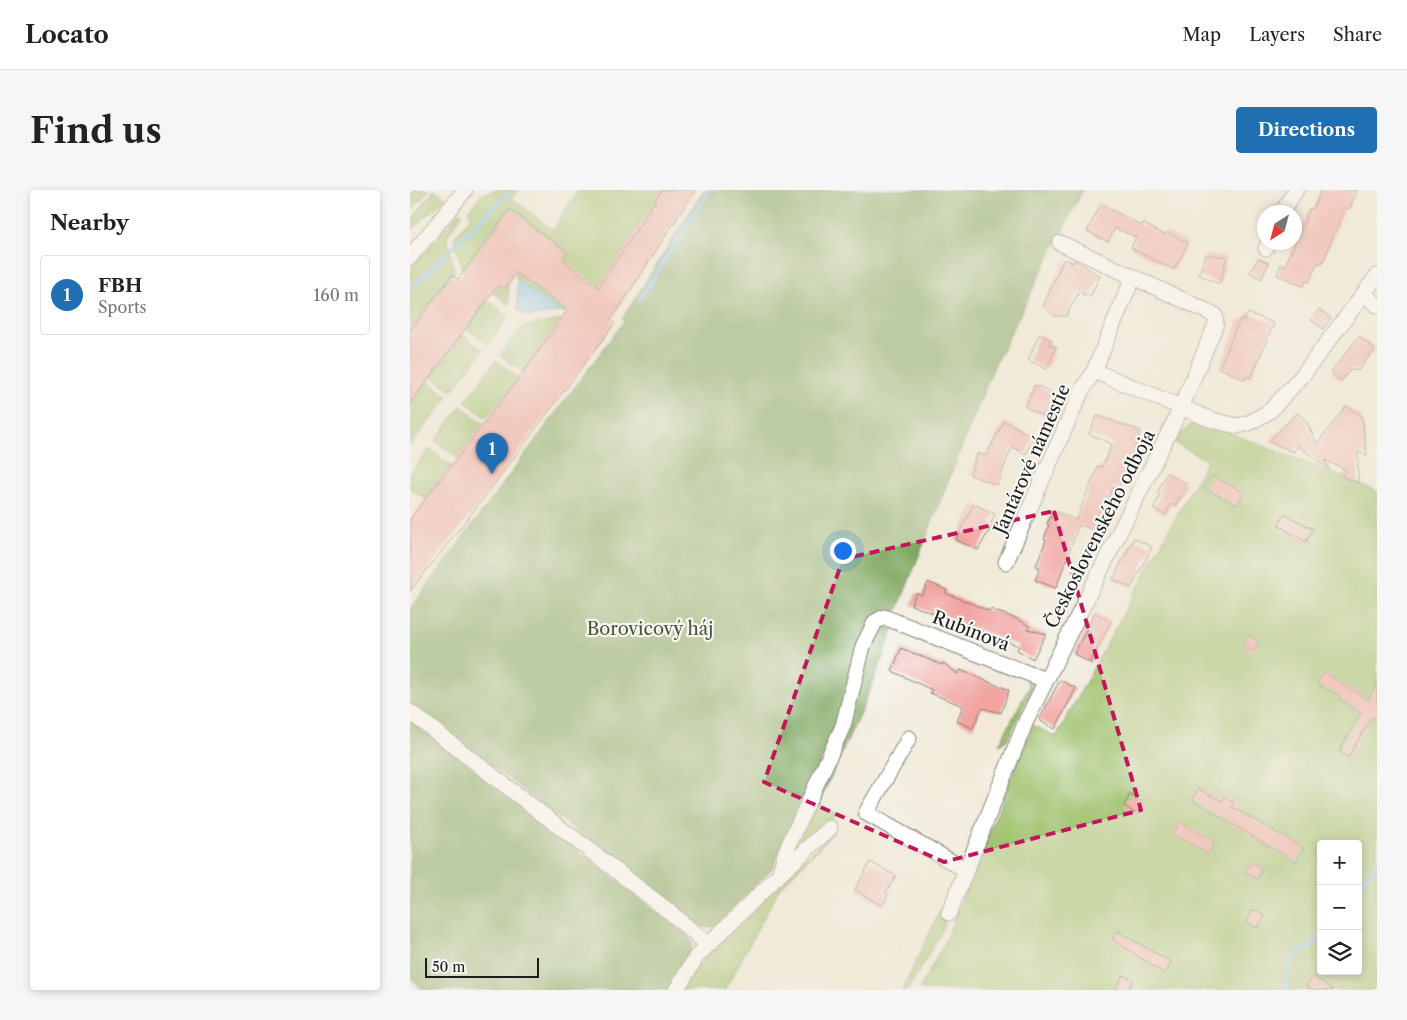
<!DOCTYPE html>
<meta charset="utf-8">
<style>
:root{--surface:#fff;--page:#f6f6f6;--text:#222;--muted:#767676;--line:#e0e0e0;--accent:#1f6fb2}
body{margin:0;font-family:"Libre Caslon Text",serif;background:var(--page);color:var(--text)}
.controls{position:absolute;right:15px;bottom:15px;display:grid;overflow:hidden;border-radius:5px;box-shadow:0 2px 8px #0003}
.controls button{width:45px;height:45px;display:grid;place-items:center;padding:0;border:0;border-bottom:1px solid var(--line);background:var(--surface);color:var(--text);font:25px sans-serif}
.compass{position:absolute;left:847px;top:15px;width:45px;height:45px;border-radius:50%;background:var(--surface);box-shadow:0 2px 8px #0003;rotate:216deg}
.scale{position:absolute;left:15px;bottom:12px;width:114px;box-sizing:border-box;padding-left:5px;border:2px solid #1c1c1c;border-top:0;font-size:14px;line-height:18px;white-space:nowrap;color:#1c1c1c;-webkit-text-stroke:4px #f6f6f2;paint-order:stroke}
.you{position:absolute;left:432px;top:360px;width:18px;height:18px;margin:-12px;border:4px solid #fff;border-radius:50%;background:#1a73e8;box-shadow:0 0 0 8px #1a73e833}
.badge{display:grid;place-items:center;width:32px;height:32px;border-radius:50%;background:var(--accent);color:#fff;font-size:16px;font-weight:700}
.pin{position:absolute;translate:-50% -41px;filter:drop-shadow(0 1px 2px #0008)}
.pin::after{content:'';position:absolute;top:26px;width:18px;height:15px;background:inherit;clip-path:polygon(0 0,100% 0,50% 100%)}
.list{margin:0;padding:0;list-style:none}
h2{display:flex;justify-content:space-between;align-items:center;height:65px;margin:0;padding:0 20px;font-size:21px}
h2 small{font-size:16px;font-weight:400;color:var(--muted)}
.list li{display:grid;grid-template-columns:32px 1fr auto;gap:15px;align-items:center;box-sizing:border-box;height:80px;margin:0 10px 10px;padding:0 10px;border:1px solid var(--line);border-radius:5px}
.list b{display:block;font-size:19px;white-space:nowrap}
.list p{margin:0;font-size:16px;white-space:nowrap;color:var(--muted)}
.list em{font-size:16px;font-style:normal;color:var(--muted)}
.icon{flex:none;width:28px;height:28px;fill:none;stroke:currentColor;stroke-width:2;stroke-linecap:round;stroke-linejoin:round}
.map{position:relative;flex:none;width:967px;height:800px;overflow:hidden;border-radius:5px}
header{display:flex;align-items:center;gap:30px;box-sizing:border-box;height:70px;padding:0 25px;background:var(--surface);border-bottom:1px solid var(--line)}
header strong{font-size:24px}
nav{display:flex;gap:28px;margin-inline-start:auto;font-size:18px}
.intro{display:flex;align-items:center;justify-content:space-between;box-sizing:border-box;height:120px;padding:0 30px}
h1{margin:0;font-size:35px}
.button{padding:12px 22px;border-radius:5px;background:var(--accent);color:#fff;font-size:18px;font-weight:700}
main{display:flex;gap:30px;padding:0 30px}
aside{flex:1;background:var(--surface);border-radius:5px;box-shadow:0 2px 8px #0003}
.map>svg:first-child{display:block}
</style>
<header>
<strong>Locato</strong>
<nav><a>Map</a><a>Layers</a><a>Share</a></nav>
</header>
<div class="intro"><h1>Find us</h1><a class="button">Directions</a></div>
<main>
<aside>
<h2>Nearby<small></small></h2>
<ul class="list">
<li><span class="badge">1</span><div><b>FBH</b><p>Sports</p></div><em>160 m</em></li>
</ul>
</aside>
<div class="map">
<svg width="967" height="800" viewBox="0 0 967 800">
<rect width="100%" height="100%" fill="#f6f6f2"/>
<filter id="ink" filterUnits="userSpaceOnUse"><feTurbulence type="fractalNoise" baseFrequency=".02" numOctaves="2"/><feDisplacementMap in="SourceGraphic" scale="10" xChannelSelector="R" yChannelSelector="G"/><feConvolveMatrix kernelMatrix="1 2 1 2 8 2 1 2 1" color-interpolation-filters="sRGB"/></filter>
<filter id="wash" filterUnits="userSpaceOnUse"><feTurbulence type="fractalNoise" baseFrequency=".0096" numOctaves="4" result="noise"/><feDisplacementMap in="SourceGraphic" scale="20" xChannelSelector="R" yChannelSelector="G"/><feGaussianBlur stdDeviation="1.12" result="paint"/><feColorMatrix in="noise" values="0 0 0 0 0 0 0 0 0 0 0 0 0 0 0 0 0 1.4 0 .05"/><feComposite in="paint" operator="in"/></filter>
<g filter="url(#wash)">
<rect width="100%" height="100%" fill="#f1ead8"/>
<g fill="#9ec16b" stroke="#5d6e44" fill-rule="evenodd">
<path d="M0,0H19L0,22Z"/>
<path d="M24,0L36,8L1,40L0,32Z"/>
<path d="M85,0H109L101,8L143,40L168,0H252L188,99L153,70L158,62L100,19L60,73L94,99L98,94L99,115L52,78L44,48L61,26L59,20L71,5Z"/>
<path d="M50,21L52,25L37,46L44,81L0,140V80Z"/>
<path d="M106,83L157,121L150,122L107,90Z"/>
<path d="M78,110L98,127L78,154L57,139Z"/>
<path d="M151,130L113,182L90,165L112,137Z"/>
<path d="M52,145L73,160L42,201L22,186Z"/>
<path d="M86,170L109,188L76,228L55,211Z"/>
<path d="M17,191L38,207L0,256V214Z"/>
<path d="M51,216L73,233L47,267L25,251Z"/>
<path d="M793,232L967,301V800H509L534,754L623,535L646,547L797,270L765,253C772,242 778,233 793,232ZM911,654H948V781H911Z"/>
<path d="M19,259L41,275L15,309L0,298V284Z"/>
<path d="M616,489L621,494L620,502L598,549L589,555L619,497Z"/>
<path d="M408,615L426,625L381,668L402,617Z"/>
<path d="M425,641L369,699L315,800H271C308,743 375,688 425,641Z"/>
<path d="M531,719L532,725L536,728L533,739L498,800H492Z"/>
</g>
<g fill="#7ea75f" stroke="#4d623e">
<path d="M294,0H673L584,176L485,426L473,423L430,529L363,677L311,733L305,737H291L0,513V419L214,131L212,129Z"/>
<path d="M472,433L483,439L461,498L408,615L402,617L453,466Z"/>
<path d="M0,529L277,745L282,753L281,760L258,800H13L0,787Z"/>
</g>
<path fill="#7ebcf1" stroke="#4d6c86" d="M107,90L150,122L118,127L108,120Z"/>
<g fill="none" stroke-linecap="round" stroke-linejoin="round">
<g stroke="#7ebcf1" stroke-width="4.5">
<path d="M42,58L97,5"/>
<path d="M0,99L35,65"/>
<path d="M230,109L299,0"/>
<path d="M948,697L967,674"/>
<path d="M875,800C876,786 876,768 891,761C900,757 905,756 911,748"/>
</g>
</g>
<g id="blocks">
<g fill="#f3a3a0">
<path d="M252,0H285L201,130L205,133L77,304L0,401V329L109,188L157,121L106,83L94,99L88,95L0,214V141L42,85L48,89L100,19L158,63L153,70L189,98Z"/>
<path d="M911,0H947L939,19L935,18L912,74L908,72L899,92L896,91L893,96L867,85L871,74L875,76L900,18L903,19Z"/>
<path d="M691,14L732,36L733,33L755,45L757,42L778,53L764,80L721,58L726,47L705,38L698,52L677,41Z"/>
<path d="M796,64L817,67L810,94L789,85Z"/>
<path d="M848,68L859,73L851,89L840,83Z"/>
<path d="M654,69L663,73L664,70L690,86L680,107L669,102L656,126H644L633,116Z"/>
<path d="M909,119L921,128L913,139L901,130Z"/>
<path d="M838,123L864,133L841,188L837,186L835,190L809,178L830,129L834,130Z"/>
<path d="M629,144L641,150L639,154L646,157L637,179L618,170Z"/>
<path d="M949,146L965,159L948,181L941,179L931,191L921,182Z"/>
<path d="M625,195L648,205L637,228L615,217Z"/>
<path d="M936,216L952,226L957,265L948,262V293L932,287L936,280L915,270L919,279L888,256L883,262L859,251L887,223L896,231L907,254Z"/>
<path d="M687,226L731,241L708,299L703,297L686,341L669,335L646,398L625,390L630,378L626,376L636,350L634,349L639,335L637,334L643,320L666,330L688,276L692,277L702,254L679,244Z"/>
<path d="M594,231L624,247L616,264L602,257L587,295L560,285L568,263L576,266Z"/>
<path d="M757,283L777,294L765,316L761,314L755,325L743,319L750,305L747,303Z"/>
<path d="M801,285L834,302L827,315L794,298Z"/>
<path d="M564,314L585,324L581,333L583,334L568,360L546,350Z"/>
<path d="M874,324L903,339L896,352L868,335Z"/>
<path d="M724,348L742,357L721,398L703,389Z"/>
<path d="M518,392L537,400L536,403L579,421L580,419L607,429L619,436L618,439L636,444L623,469L607,460L609,456L564,438L562,443L550,439L552,434L501,415L506,403L512,405Z"/>
<path d="M685,423L701,432L680,473L664,464Z"/>
<path d="M839,445L849,451L843,462L833,456Z"/>
<path d="M491,458L532,475L533,473L548,484L550,480L599,500L591,523L572,518L563,538L547,531L553,516L520,503L522,500L482,481Z"/>
<path d="M914,482L958,510L967,494V530L962,527L938,567L929,561L951,523L928,508L930,506L907,494Z"/>
<path d="M650,490L666,498L645,539L629,530Z"/>
<path d="M788,599L812,611L814,607L824,613L822,617L894,658L886,672L782,610Z"/>
<path d="M720,604L735,613L728,625L714,616Z"/>
<path d="M769,632L805,652L798,664L763,644Z"/>
<path d="M460,672L486,686L476,703L478,705L472,716L445,700Z"/>
<path d="M841,672L853,679L847,689L835,682Z"/>
<path d="M844,719L855,726L847,738L836,732Z"/>
<path d="M707,741L761,772L755,784L702,749Z"/>
<path d="M713,785L723,790L718,800H705Z"/>
<path d="M903,786L924,800H903L896,796Z"/>
</g>
</g>
</g>
<g filter="url(#ink)">
<use href="#blocks" fill-opacity="0" stroke="#86837a" stroke-width="1"/>
<g fill="none" stroke-linecap="round" stroke-linejoin="round">
<defs>
<g id="minor">
<path d="M872,22L886,0"/>
<path d="M856,58L859,52"/>
<path d="M0,67L55,0"/>
<path d="M954,104L967,115"/>
<path d="M684,181L723,87"/>
<path d="M596,372L671,202L684,181L802,230L827,236L839,233L860,221L892,186L967,86"/>
<path d="M0,522L261,723L298,755"/>
<path d="M499,548L456,623L556,680"/>
<path d="M369,685L420,638"/>
<path d="M539,723L616,531L771,218L806,134L805,125L650,53"/>
<path d="M266,800L287,766L369,685L376,661L433,536L453,456L465,432L474,427L635,490"/>
</g>
</defs>
<use href="#minor" stroke="#86837a" stroke-width="17"/>
<use href="#minor" stroke="#fff" stroke-width="15"/>
</g>
</g>
<path d="M0 0H967V800H0ZM644,321L731,620L534,672L354,592L433,369Z" fill="#f1ead8" fill-opacity=".55" fill-rule="evenodd"/>
<path fill="none" stroke="#c2185b" stroke-width="4" stroke-dasharray="10 6" stroke-linejoin="round" d="M644,321L731,620L534,672L354,592L433,369Z"/>
<g text-anchor="middle" stroke-width="4.5" stroke-linejoin="round" paint-order="stroke">
<g font-size="18" fill="#1c1c1c" stroke="#f6f6f2">
<text transform="translate(622 269) rotate(-66)" y="6">Jantárové námestie</text>
<text transform="translate(690 339) rotate(-63)" y="6">Československého odboja</text>
<text transform="translate(561 441) rotate(21)" y="6">Rubínová</text>
</g>
<g font-size="18" fill="#4a5638" stroke="#f6f6f2">
<text x="240" y="445">Borovicový háj</text>
</g>
</g>
</svg>
<div class="controls">
<button>+</button>
<button>−</button>
<button><svg class="icon" aria-label="layers" viewBox="0 0 24 24"><path d="M12 4l9 5-9 5-9-5zM3 14l9 5 9-5"/></svg></button>
</div>
<svg class="compass" viewBox="-18 -18 36 36"><path d="M0-13l5 13h-10z" fill="#e53935"/><path d="M0 13l5-13h-10z" fill="#767676"/></svg>
<div class="scale">50 m</div>
<div class="you"></div>
<div class="pin badge" style="left:82px;top:284px">1</div>
</div>
</main>
